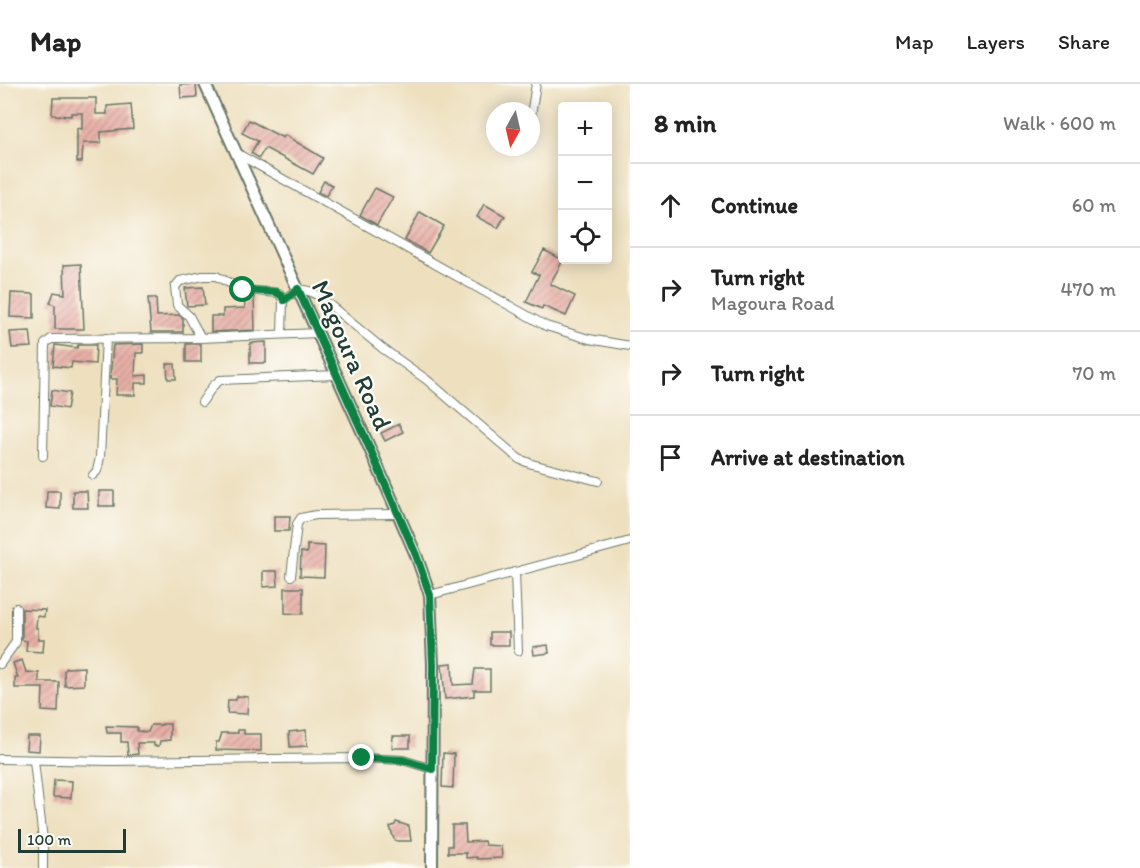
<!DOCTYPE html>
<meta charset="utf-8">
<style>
:root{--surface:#fff;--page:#f2f2f2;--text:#222;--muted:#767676;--line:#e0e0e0}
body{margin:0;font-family:Itim,sans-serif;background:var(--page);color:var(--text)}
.controls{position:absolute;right:18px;top:18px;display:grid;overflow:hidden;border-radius:6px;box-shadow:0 3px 15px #0003}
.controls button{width:54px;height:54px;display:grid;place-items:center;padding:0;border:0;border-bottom:2px solid var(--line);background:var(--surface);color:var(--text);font:30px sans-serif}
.compass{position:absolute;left:486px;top:18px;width:54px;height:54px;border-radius:50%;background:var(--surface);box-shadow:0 3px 15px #0003;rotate:188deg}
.scale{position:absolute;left:18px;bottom:15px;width:108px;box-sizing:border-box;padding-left:6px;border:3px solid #1f3d34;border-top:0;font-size:16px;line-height:21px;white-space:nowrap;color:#1f3d34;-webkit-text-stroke:4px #fdfcf7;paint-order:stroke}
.stop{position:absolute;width:18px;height:18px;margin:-14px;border:4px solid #0b8043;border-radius:50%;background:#fff}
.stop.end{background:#0b8043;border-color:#fff;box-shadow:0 2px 6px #0008}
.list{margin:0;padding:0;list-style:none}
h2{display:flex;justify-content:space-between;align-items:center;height:78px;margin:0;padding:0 24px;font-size:26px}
h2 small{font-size:20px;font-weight:400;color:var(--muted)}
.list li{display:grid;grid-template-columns:39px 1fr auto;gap:18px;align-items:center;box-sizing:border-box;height:84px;padding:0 24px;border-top:2px solid var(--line)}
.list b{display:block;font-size:22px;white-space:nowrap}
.list p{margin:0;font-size:20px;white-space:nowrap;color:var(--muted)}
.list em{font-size:20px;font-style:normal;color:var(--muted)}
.icon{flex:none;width:33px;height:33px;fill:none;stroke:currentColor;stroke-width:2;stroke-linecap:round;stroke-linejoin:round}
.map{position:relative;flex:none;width:630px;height:784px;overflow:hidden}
header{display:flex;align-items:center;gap:36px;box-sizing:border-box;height:84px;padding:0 30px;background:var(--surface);border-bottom:2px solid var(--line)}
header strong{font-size:28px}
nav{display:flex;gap:33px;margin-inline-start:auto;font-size:21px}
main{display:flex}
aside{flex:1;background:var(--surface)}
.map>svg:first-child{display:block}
</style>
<header>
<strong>Map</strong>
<nav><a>Map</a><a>Layers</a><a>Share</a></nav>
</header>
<main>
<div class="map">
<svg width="630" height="784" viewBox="0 0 630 784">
<defs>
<pattern id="building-hatch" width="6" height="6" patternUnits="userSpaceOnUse" patternTransform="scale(1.5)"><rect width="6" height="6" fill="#e8b0a7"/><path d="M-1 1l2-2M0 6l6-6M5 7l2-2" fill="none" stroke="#bb9089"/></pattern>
</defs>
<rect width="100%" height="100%" fill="#fdfcf7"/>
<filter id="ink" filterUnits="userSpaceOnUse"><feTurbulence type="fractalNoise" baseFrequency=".0167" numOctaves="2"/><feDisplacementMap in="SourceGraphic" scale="12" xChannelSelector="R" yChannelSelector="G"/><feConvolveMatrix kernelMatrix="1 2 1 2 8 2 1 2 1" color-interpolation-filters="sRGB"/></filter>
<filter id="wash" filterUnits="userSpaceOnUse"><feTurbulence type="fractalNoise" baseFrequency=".008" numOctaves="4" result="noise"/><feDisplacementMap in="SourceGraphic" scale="24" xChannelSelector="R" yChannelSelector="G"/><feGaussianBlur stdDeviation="1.35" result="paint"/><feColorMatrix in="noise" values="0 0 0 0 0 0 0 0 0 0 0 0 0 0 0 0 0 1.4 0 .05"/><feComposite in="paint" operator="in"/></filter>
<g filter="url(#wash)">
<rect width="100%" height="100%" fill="#eee0bf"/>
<g id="blocks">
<g fill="url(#building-hatch)">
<path d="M196,0L197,13L181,14L180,1Z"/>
<path d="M53,14H96V30H107V22L131,20L133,45L101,48V59H83L82,78H77V44L82,45V29H71V32L52,31Z"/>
<path d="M249,36L283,54L285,51L323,74L313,90L265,64L259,74L251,69L258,57L242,49Z"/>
<path d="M324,97L332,101L326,112L318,108Z"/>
<path d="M375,104L393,113L377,141L360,131Z"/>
<path d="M484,120L505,132L498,144L477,133Z"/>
<path d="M420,128L444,142L428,169L405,156Z"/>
<path d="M544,166L563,176L550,200L575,212L566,232L543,222L542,225L526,218L539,191L532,188Z"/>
<path d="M81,180L84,245H55V221L50,219L54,208L65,210L64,181Z"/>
<path d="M203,203L205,221L187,222L185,204Z"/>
<path d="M11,209L34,210V234L10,233Z"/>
<path d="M244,212L254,213L255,246L211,248V232H223V225L245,224Z"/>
<path d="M148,214H156L157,232L179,231L183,234V248H151Z"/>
<path d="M30,247L32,263L12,264L10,248Z"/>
<path d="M266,258V279H250V259Z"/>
<path d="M143,260V269H136L135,292L147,291V299H135V311H116L117,295H110L113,261Z"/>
<rect x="186" y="260" width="15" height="18"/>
<path d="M55,261L77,264L78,261H96L95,280L72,278L71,284L53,282Z"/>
<path d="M167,280H175L176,295H168Z"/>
<path d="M52,306L70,309L67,325L50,322Z"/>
<path d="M399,340L403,348L385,357L381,349Z"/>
<path d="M47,407H60V425L46,424Z"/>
<path d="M73,407H87L88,424H73Z"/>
<rect x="99" y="407" width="15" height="15"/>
<path d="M274,432H290L289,447H274Z"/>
<path d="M307,461L325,462L324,493L300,492L301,468L307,469Z"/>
<path d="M263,487H277L278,502L263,503Z"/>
<path d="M285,504H303V530L285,529Z"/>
<path d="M22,525L45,526L44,533L37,532L36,544H38V555H44L43,568L26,567L27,557L22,556Z"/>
<rect x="490" y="548" width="19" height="13"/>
<path d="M548,561L549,569L534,571L533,563Z"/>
<path d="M22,576L26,588L39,589V598H59L58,628L42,627L43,604H15V594H18L13,579Z"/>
<path d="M452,579L453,601L473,600L475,585H490V606H474V612L445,615L442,580Z"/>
<path d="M84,583V601L65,602L64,587L67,584Z"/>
<path d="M237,612L248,613L247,630L227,629L228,616H236Z"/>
<path d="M162,640H170V656L160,657L159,662H154V659H137L138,670L128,671L127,658H121V649H107L106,642L137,643V647L148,648L151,641H162Z"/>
<path d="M238,646H244V650H261V667L216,666V658H219L222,649H238Z"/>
<path d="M306,646L307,662L290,663L289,648Z"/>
<path d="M27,652H40L39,667L26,666Z"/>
<path d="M393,652H410V664H392Z"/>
<path d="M443,669L454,670L453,704L442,703Z"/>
<path d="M54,696L72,697L71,714L53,713Z"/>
<path d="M396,738L409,742L411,757H397L394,755L390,743L395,741Z"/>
<path d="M452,741H465L466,758L484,757L485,761L501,762L502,774L477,775V773L466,774V769H448V762H452Z"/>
</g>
</g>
</g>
<g filter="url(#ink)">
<use href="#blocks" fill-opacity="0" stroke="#677665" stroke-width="1.5"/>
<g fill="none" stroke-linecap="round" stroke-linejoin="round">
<defs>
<g id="street">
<path d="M531,31L536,0"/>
<path d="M238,70L546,242L589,255L630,262"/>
<path d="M282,250L283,216"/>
<path d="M201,254L189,232L177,221L175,203L180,197L203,192H216L243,206L279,209L283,216L298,205L309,207L319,212L382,264L427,296L519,375L532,380L598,397"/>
<path d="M202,318L213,302L220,296L336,291"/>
<path d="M43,372L45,260L51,255L201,254L318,249"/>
<path d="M93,391L97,387L100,373L106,254"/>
<path d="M515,488L518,567"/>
<path d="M291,492L297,440L301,434L316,431L397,430"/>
<path d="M430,511L630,457"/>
<path d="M0,580L16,558V524"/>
<path d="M0,675L111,677L362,674L403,676L432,685"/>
<path d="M34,677L43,756V784"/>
</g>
<path id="secondary" d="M205,0L367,358L416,471L430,511L433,580L432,784"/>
</defs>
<use href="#street" stroke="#677665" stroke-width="10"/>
<use href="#secondary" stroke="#677665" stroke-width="14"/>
<use href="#street" stroke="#fff" stroke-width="8"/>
<use href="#secondary" stroke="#fff" stroke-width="10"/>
</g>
</g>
<g fill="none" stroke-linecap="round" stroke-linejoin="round" filter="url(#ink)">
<path stroke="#0b8043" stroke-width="8" d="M243,206L276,208L281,211L284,216L298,205L367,358L416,471L430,511L433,580L432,685L403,676L362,674"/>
</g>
<g text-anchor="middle" stroke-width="4.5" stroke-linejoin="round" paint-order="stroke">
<g font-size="26" fill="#1f3d34" stroke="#fdfcf7">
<text transform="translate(352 271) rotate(66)" y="9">Magoura Road</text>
</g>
</g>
</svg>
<div class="controls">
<button>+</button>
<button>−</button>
<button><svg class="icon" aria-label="locate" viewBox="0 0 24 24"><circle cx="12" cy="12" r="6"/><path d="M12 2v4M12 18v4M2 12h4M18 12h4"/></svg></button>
</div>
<svg class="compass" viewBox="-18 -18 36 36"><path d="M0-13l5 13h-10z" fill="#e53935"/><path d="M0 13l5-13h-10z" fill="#767676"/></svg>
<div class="scale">100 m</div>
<div class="stop" style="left:243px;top:206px"></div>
<div class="stop end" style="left:362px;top:674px"></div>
</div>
<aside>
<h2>8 min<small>Walk · 600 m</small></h2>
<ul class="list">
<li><svg class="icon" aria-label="ahead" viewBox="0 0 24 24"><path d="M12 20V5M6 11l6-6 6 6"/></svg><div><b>Continue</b></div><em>60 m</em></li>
<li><svg class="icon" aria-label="right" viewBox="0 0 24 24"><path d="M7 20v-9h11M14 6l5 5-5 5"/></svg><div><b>Turn right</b><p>Magoura Road</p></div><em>470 m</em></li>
<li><svg class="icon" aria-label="right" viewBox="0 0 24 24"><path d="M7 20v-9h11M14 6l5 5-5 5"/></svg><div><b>Turn right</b></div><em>70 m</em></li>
<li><svg class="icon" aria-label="arrive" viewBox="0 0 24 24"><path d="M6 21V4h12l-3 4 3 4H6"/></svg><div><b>Arrive at destination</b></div></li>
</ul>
</aside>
</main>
